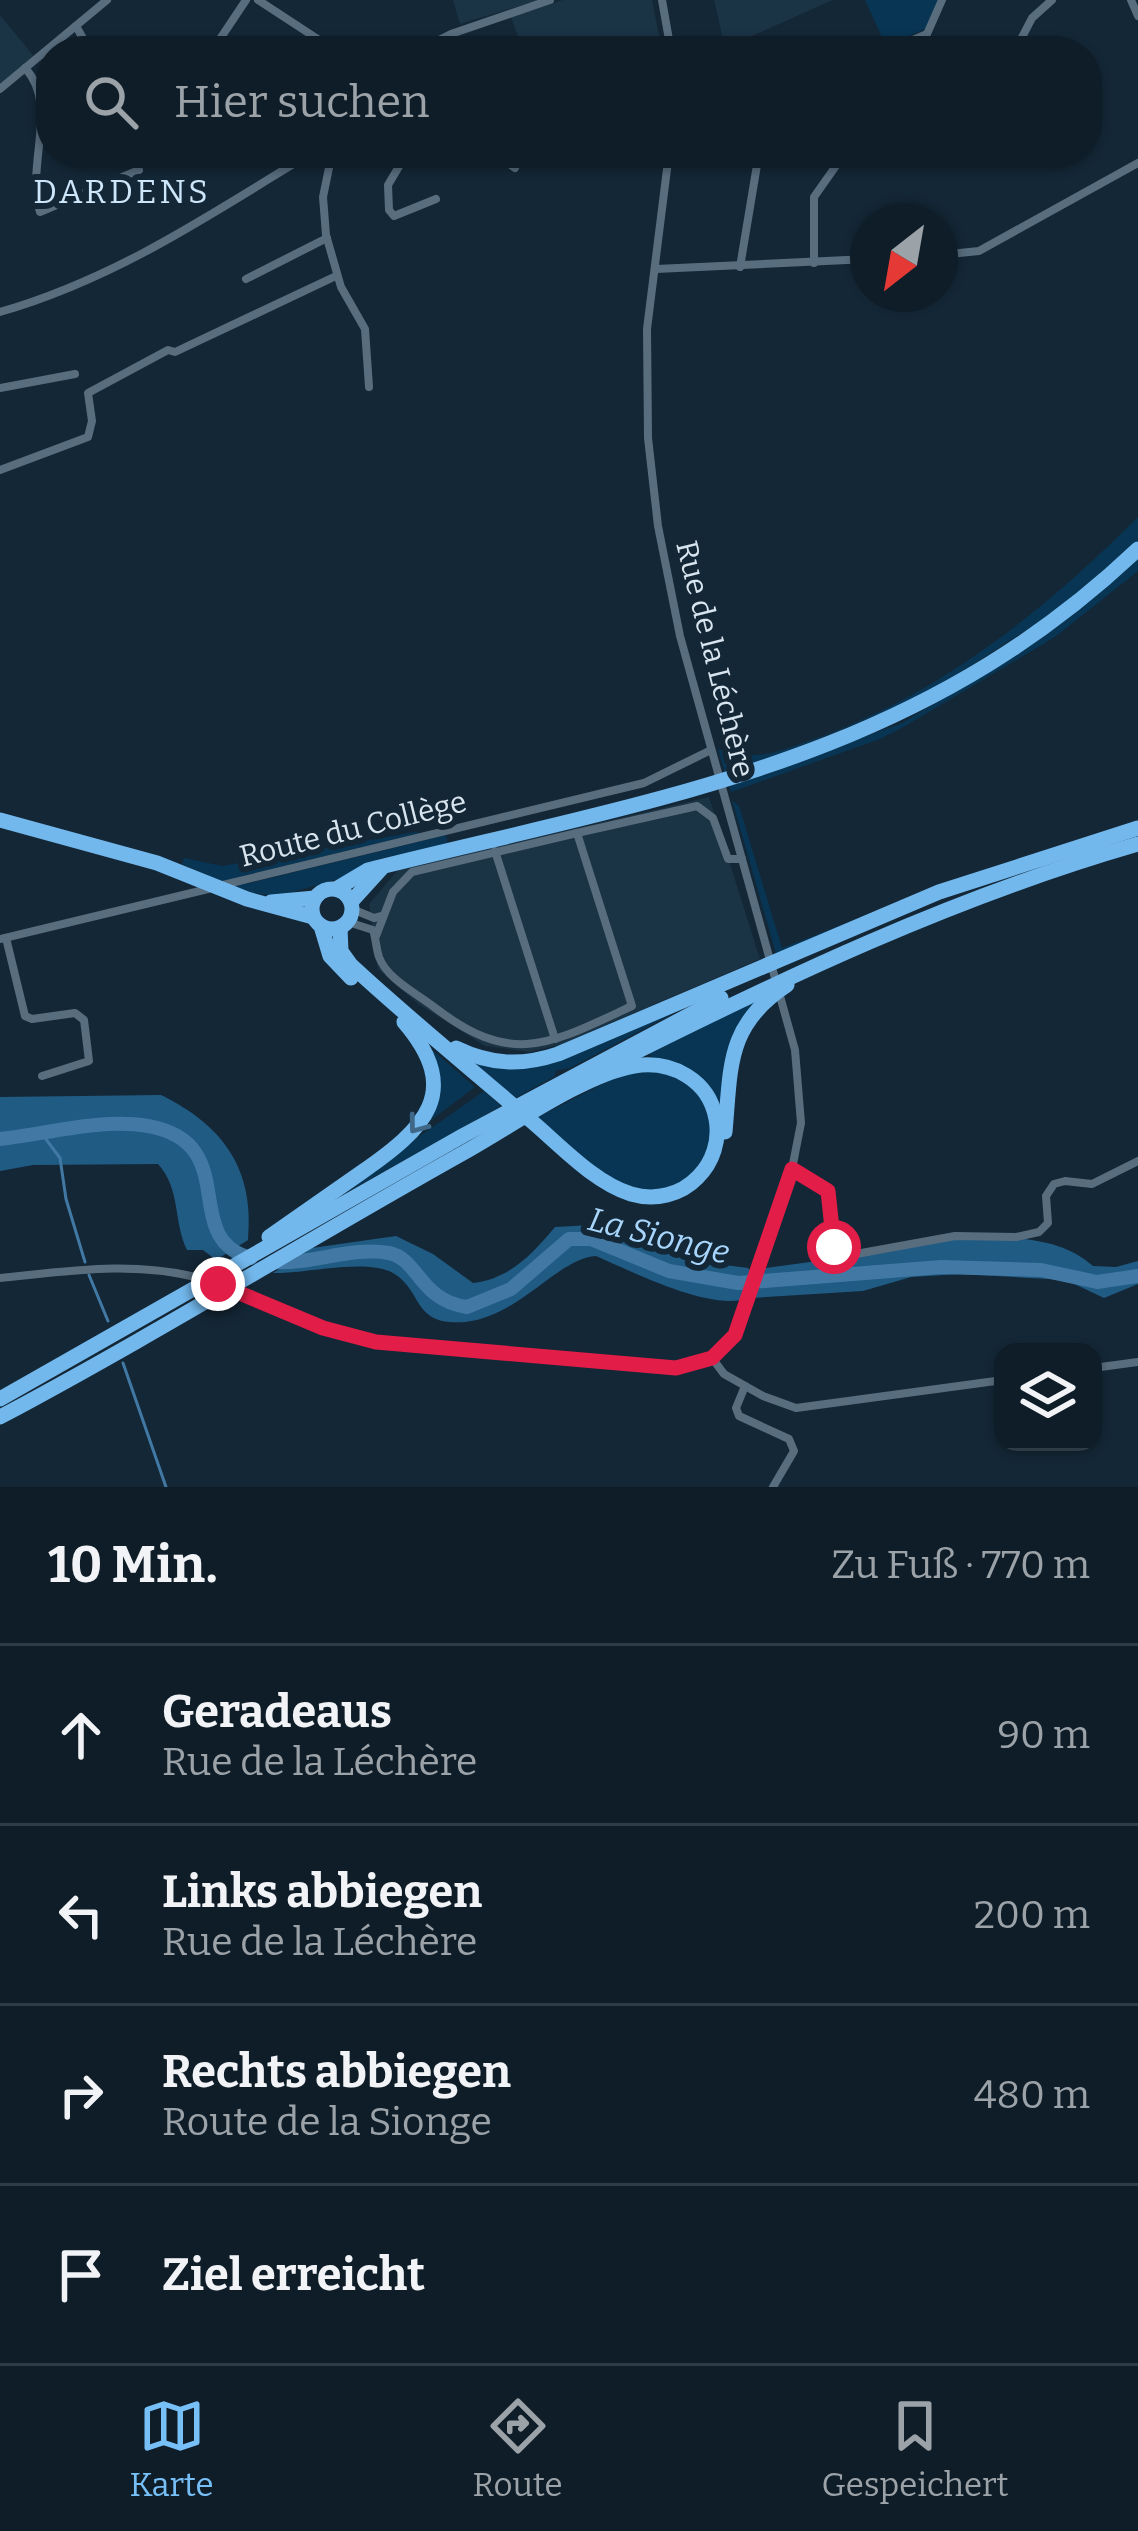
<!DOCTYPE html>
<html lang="de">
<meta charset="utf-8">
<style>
:root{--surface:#0f1d28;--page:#182630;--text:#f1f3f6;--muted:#9ba2a8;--line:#2f3b45;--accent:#77bff7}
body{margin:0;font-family:Bitter,serif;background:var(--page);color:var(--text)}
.controls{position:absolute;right:36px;bottom:36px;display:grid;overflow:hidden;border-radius:24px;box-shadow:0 3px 9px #0004}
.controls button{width:108px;height:108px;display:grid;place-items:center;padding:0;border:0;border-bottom:3px solid var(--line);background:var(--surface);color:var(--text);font:60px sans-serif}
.compass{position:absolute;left:850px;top:204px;width:108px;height:108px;border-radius:50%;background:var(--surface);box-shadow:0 3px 9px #0004;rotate:211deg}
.stop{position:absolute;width:36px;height:36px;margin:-27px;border:9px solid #e11d48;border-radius:50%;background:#fff}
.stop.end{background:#e11d48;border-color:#fff;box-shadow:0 3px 12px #0008}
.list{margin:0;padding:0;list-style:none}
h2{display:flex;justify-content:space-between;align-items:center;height:156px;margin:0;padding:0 48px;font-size:51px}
h2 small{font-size:39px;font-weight:400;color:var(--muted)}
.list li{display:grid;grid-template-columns:78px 1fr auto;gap:36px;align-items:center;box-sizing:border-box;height:180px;padding:0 48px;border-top:3px solid var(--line)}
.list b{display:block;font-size:45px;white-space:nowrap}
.list p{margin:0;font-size:39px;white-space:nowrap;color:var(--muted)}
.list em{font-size:39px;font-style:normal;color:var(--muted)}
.icon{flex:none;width:66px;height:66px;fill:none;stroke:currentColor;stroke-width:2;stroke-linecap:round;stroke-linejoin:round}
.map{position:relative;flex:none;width:1138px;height:1487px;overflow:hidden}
.search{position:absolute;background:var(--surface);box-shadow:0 3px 9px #0004;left:36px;right:36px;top:36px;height:132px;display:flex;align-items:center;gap:30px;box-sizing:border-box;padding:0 42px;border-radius:48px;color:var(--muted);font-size:45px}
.sheet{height:876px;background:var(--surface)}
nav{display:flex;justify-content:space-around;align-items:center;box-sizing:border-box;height:168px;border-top:3px solid var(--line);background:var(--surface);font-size:33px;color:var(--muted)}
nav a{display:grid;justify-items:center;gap:6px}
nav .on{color:var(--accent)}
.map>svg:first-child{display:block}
</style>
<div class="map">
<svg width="1138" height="1487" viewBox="0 0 1138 1487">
<rect width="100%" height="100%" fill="#142736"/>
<g fill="#1a3345">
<path d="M453,0H539L460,24Z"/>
<path d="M563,0H652L662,51H523L511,17Z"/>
<path d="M714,0H833L725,48Z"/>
<path d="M0,15L36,59L0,88Z"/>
<path d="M709,797L760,959L562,1044L530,1052L485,1046L418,1004L378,969L369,904L398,870Z"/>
</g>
<g fill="#083553">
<path d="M865,0H938L925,29L886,46Z"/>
<path d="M1138,517V541L1059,609L924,696L726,776L718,749C753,763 780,751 814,739C941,694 1044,611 1138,517Z"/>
<path d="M1138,556V571L1055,637L905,726L880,739L731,792L729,786L902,723L970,682Z"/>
<path d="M732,800L739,806L782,948L935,889L777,957Z"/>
<path d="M415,832L420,833L236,878L246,884L446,835L448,845L378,859L341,878L279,896L248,893L182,864L184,858L222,866Z"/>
<path d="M768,994L751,1012L724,1117L713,1100L651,1061L650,1053Z"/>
<path d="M673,1009L674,1013L570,1068L555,1071V1076L512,1100L475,1066L477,1061L505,1066Z"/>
<path d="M428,1046L475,1087L426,1124Z"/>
<path d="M658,1070C666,1073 677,1075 684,1079C741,1113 702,1198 641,1191C608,1187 561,1140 534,1119L622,1074Z"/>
<path d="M484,1091L501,1106L331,1201L330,1199Z"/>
</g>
<g fill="#205b84">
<path d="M161,1095C222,1125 255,1168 248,1240L216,1260L203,1250H187C173,1221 181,1189 158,1164L33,1165L0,1171V1097Z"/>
<path d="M592,1225L640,1236L687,1260L748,1268L752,1273L741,1300C702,1307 633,1272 596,1256C558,1258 519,1317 465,1322C411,1326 424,1291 393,1273C366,1258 305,1274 273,1273L312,1248L396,1236L433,1254L473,1283C510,1279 532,1254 555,1227Z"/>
<path d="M955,1236C1001,1238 1057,1233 1093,1266L1116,1267L1138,1261V1284L1104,1298L1066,1280L961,1274L911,1277L863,1291L750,1298L759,1269L825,1260L838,1251L848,1254Z"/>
</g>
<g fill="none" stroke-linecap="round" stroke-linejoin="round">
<g stroke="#4179a4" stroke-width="3">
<path d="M42,1134L60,1158L66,1199L85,1262"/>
<path d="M89,1275L108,1321"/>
<path d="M123,1363L166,1487"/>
</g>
<g stroke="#4179a4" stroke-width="14">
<path d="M0,1139C46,1134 101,1118 148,1126C244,1143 178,1239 251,1258"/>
<path d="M273,1262C311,1265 352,1246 389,1253C419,1259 419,1300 467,1307L511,1289L569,1239H591L669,1271L738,1283L941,1267L1041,1270L1097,1282L1138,1276"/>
</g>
<g stroke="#586d7e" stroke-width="8">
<path d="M258,0L336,51"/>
<path d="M662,0L671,51"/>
<path d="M1131,0L1138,16"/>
<path d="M76,26L90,51"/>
<path d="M212,51L246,0"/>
<path d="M417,51L451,34L550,0"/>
<path d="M887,51L927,34L942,0"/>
<path d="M1015,51L1032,18L1052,0"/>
<path d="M25,68C60,105 25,166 40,212L139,170L131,153"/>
<path d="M0,89L107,0"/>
<path d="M332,153L323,197L326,235L341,287L365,329L369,387"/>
<path d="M407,153L388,185L389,210L394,216L436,199"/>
<path d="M494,153L515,168"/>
<path d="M940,255L979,251L1138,163"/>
<path d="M814,263V197L845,153"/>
<path d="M740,267L759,153"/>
<path d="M656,269L868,259"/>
<path d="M246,279L327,238"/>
<path d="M0,312C115,279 210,215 311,153"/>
<path d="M0,388L75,374"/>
<path d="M0,470L88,437L92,421L88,393L168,350L175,352L336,276"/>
<path d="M577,833L697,806L713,818L728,859H742"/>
<path d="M495,851L555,1039"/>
<path d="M223,885L644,783L711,750"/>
<path d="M352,909L374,918L382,916"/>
<path d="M348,922L373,930C376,939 376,948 379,957C387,979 416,993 434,1007C513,1068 550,1044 632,1006L577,833L412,872L393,892L376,936"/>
<path d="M6,938L25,1016L32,1019L75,1013L84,1020L89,1061L42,1076"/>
<path d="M0,939L208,889"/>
<path d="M792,1169L828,1191L832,1243L841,1252L856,1254L955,1236L1016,1237L1039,1232L1048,1223L1046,1196L1054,1184L1065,1181L1092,1184L1138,1161"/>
<path d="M0,1278C68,1271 136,1260 203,1279"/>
<path d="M228,1288L323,1328L376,1343L643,1367L699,1364L721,1352L740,1325L792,1169L801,1123L795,1050L680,636L658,526L648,438L647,329L669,153"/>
<path d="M712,1358L724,1374L763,1396L796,1408L1003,1380"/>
<path d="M1093,1368L1138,1362"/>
<path d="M745,1386L736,1408L739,1416L789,1439L794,1451L773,1487"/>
</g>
<g stroke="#73b8ed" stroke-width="15">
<path d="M0,820L157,863L247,899L313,917"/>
<circle cx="332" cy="909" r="20"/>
<path d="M336,889L368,870C656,798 913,763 1138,549"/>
<path d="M271,902L315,898"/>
<path d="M351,902L381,869"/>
<path d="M321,926L330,956L351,978"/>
<path d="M456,1048C491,1065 522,1066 558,1054L939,892L1138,828"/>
<path d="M610,1065C781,979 954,897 1138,844"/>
<path d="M725,1132C731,1067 726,1025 787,985"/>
<path d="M269,1237C300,1215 331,1194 362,1172C424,1129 464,1092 404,1022"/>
<path d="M0,1399L464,1135L721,998"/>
<path d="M0,1417C158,1333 309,1239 465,1152C510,1127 585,1074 634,1066C672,1060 709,1080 716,1119C720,1140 713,1162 698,1177C681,1195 655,1201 631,1194C593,1182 559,1144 529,1119C470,1068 408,1018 351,965L341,951L340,928"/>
</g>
</g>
<defs><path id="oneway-chevron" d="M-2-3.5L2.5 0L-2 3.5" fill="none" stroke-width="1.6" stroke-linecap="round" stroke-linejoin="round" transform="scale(3)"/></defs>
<use stroke="#3f6888" href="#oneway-chevron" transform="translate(417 1125) rotate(127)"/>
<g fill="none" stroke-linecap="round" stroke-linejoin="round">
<path stroke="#e11d48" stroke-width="15" d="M218,1284L323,1328L376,1342L676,1368L712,1358L735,1335L792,1169L828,1191L834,1247"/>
</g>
<g text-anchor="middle" stroke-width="12" stroke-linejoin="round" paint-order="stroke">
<g font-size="30" fill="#d8e4ee" stroke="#142736">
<text transform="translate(715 659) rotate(76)" y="10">Rue de la Léchère</text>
<text transform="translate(353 829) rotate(-14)" y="10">Route du Collège</text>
</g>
<g font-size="33" letter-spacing="3" fill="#cee6fa" stroke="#142736">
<text x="122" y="203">DARDENS</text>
</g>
<g font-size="33" font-style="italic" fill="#a7d5fb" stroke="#142736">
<text transform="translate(659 1235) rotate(14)" y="12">La Sionge</text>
</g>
</g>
</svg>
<div class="controls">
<button><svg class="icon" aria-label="layers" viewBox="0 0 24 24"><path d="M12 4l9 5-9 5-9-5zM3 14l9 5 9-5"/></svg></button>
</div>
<svg class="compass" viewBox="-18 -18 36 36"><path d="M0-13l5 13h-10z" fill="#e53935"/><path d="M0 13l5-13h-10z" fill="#9ba2a8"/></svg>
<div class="stop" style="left:834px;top:1247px"></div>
<div class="stop end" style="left:218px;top:1284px"></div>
<div class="search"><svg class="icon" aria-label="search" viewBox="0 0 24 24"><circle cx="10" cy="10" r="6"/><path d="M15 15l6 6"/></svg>Hier suchen</div>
</div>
<section class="sheet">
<h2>10 Min.<small>Zu Fuß · 770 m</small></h2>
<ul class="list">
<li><svg class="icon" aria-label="ahead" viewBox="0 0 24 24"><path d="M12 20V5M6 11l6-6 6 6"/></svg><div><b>Geradeaus</b><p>Rue de la Léchère</p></div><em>90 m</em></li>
<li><svg class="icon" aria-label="left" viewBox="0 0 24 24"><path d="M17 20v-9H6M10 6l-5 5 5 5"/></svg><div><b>Links abbiegen</b><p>Rue de la Léchère</p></div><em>200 m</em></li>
<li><svg class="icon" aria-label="right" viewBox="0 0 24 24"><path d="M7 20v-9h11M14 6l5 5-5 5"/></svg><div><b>Rechts abbiegen</b><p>Route de la Sionge</p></div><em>480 m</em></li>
<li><svg class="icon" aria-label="arrive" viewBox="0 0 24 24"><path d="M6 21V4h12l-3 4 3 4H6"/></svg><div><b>Ziel erreicht</b></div></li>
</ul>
</section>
<nav>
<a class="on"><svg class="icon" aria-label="map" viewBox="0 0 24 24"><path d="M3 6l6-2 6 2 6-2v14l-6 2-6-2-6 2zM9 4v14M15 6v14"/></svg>Karte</a>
<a><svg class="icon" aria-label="directions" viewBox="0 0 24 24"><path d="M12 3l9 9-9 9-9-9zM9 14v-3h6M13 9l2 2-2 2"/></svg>Route</a>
<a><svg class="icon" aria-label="saved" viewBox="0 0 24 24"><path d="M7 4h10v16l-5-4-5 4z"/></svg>Gespeichert</a>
</nav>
